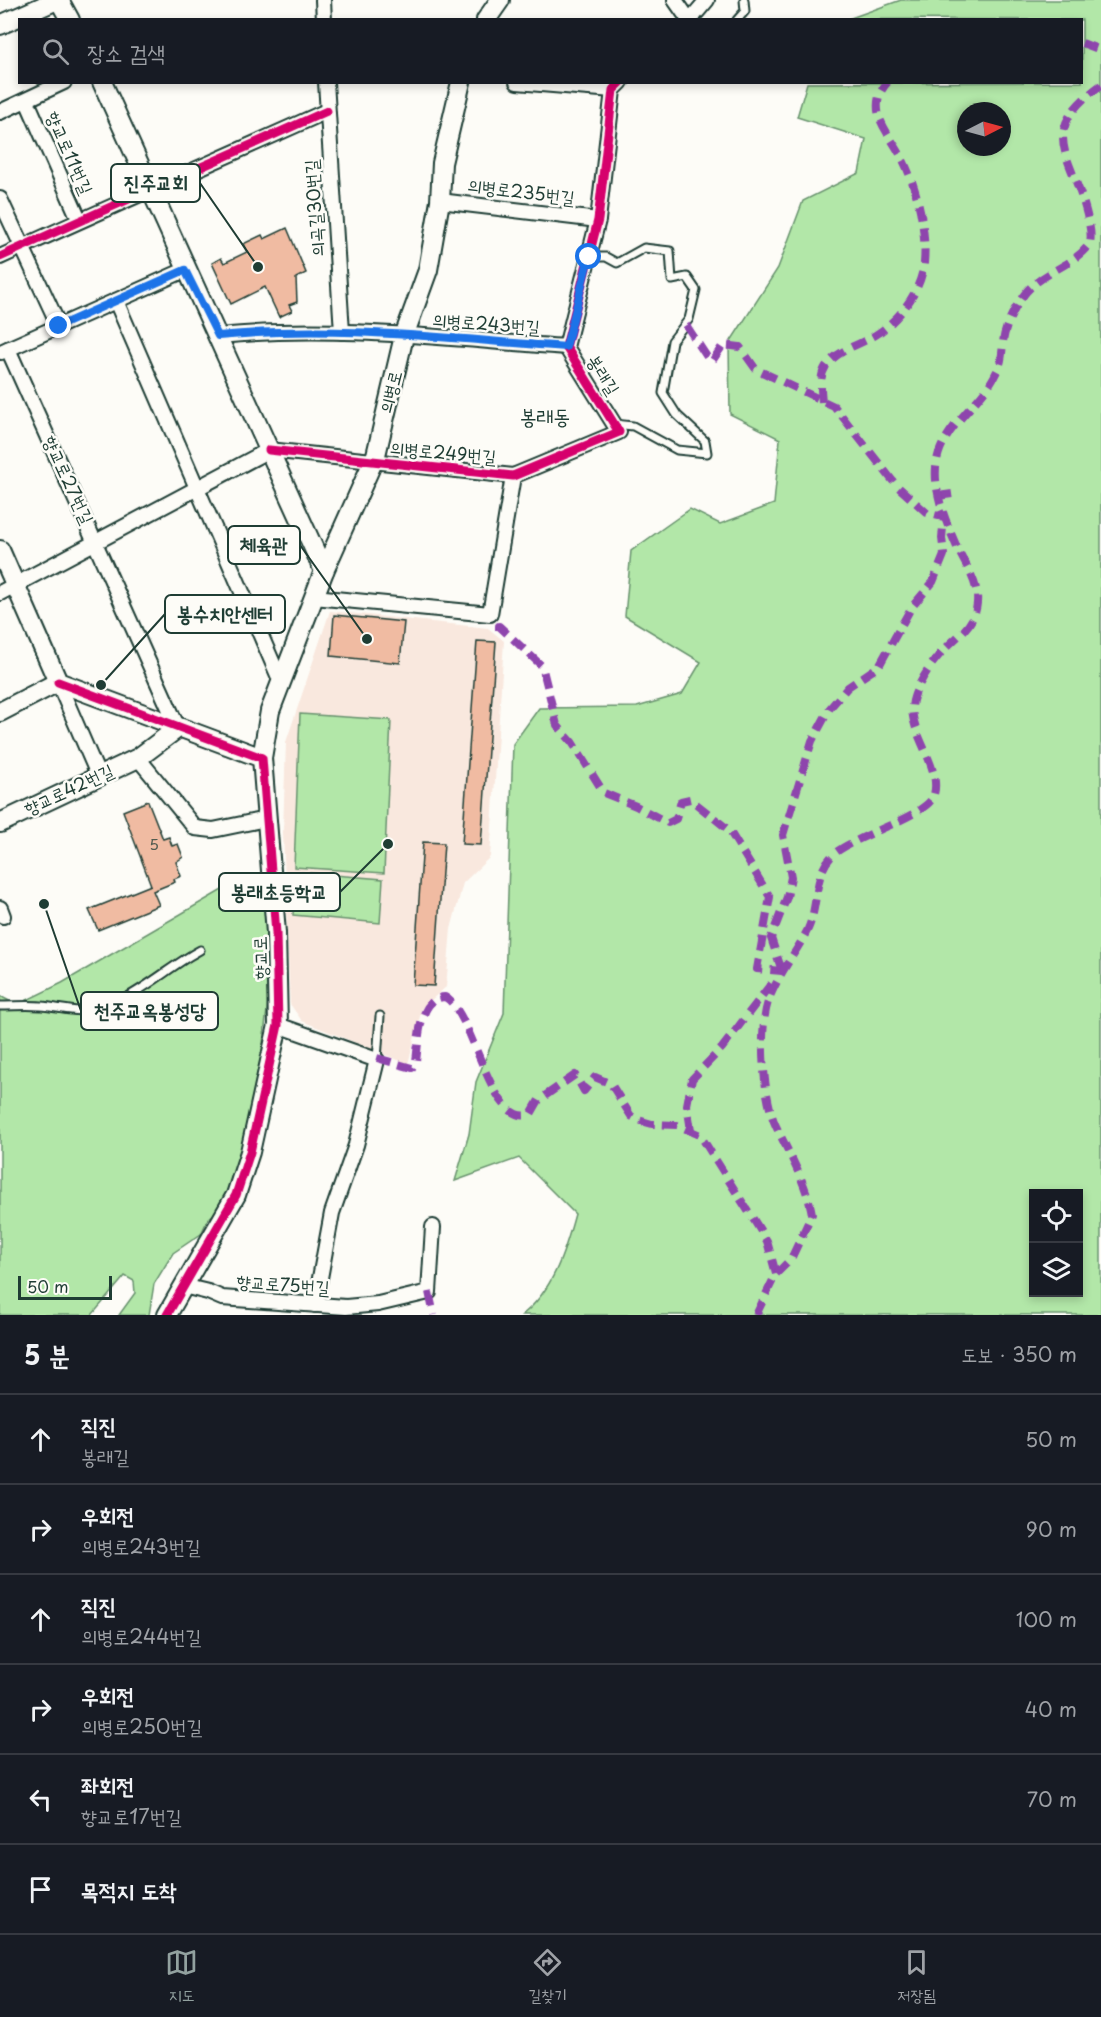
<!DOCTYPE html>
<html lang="ko">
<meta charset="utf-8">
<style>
:root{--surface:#171b24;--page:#242831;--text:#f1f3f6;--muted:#9ea1a6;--line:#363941;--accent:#92a19f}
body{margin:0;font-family:"Playpen Sans","Poor Story",sans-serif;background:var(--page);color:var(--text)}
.controls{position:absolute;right:18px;bottom:18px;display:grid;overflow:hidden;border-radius:0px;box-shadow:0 3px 9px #0003}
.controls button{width:54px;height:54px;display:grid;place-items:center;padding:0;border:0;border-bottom:2px solid var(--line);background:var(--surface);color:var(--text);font:30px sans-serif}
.compass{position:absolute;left:957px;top:102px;width:54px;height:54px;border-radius:50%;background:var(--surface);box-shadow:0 3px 9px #0003;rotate:84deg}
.scale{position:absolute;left:18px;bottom:15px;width:94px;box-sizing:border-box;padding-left:6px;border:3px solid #1f3d34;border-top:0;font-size:16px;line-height:21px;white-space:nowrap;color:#1f3d34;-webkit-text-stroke:4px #fdfcf7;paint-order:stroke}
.stop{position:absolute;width:18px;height:18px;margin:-14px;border:4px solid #1a73e8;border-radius:50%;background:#fff}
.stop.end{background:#1a73e8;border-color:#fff;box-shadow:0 2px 6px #0008}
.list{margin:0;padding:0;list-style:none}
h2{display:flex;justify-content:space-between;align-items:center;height:78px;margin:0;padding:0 24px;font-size:26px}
h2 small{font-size:20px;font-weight:400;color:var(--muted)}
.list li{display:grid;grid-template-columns:39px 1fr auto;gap:18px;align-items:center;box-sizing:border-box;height:90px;padding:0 24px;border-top:2px solid var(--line)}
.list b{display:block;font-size:22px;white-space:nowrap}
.list p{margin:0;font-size:20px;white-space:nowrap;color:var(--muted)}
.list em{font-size:20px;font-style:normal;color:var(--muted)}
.icon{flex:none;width:33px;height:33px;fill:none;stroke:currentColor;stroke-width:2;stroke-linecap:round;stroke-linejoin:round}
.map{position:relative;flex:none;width:1101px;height:1315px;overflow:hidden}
.search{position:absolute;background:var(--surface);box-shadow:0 3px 9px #0003;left:18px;right:18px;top:18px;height:66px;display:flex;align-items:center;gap:15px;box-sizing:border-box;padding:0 21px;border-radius:0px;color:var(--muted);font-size:22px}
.sheet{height:618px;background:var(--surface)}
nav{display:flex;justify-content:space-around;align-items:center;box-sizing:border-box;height:84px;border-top:2px solid var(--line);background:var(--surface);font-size:16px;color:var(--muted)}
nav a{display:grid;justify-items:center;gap:3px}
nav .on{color:var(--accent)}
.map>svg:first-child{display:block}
</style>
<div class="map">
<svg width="1101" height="1315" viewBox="0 0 1101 1315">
<rect width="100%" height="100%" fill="#fdfcf7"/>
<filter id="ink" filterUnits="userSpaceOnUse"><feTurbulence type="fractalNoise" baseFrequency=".0167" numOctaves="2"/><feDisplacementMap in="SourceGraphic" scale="12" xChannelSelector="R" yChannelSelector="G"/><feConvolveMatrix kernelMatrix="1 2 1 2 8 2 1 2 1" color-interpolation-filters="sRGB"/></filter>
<g filter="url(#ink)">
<path fill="#f9e8de" d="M330,611L488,628L504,641L490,857L463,883L451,929L446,987L422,1008L408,1064L302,1021L290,1004L283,832L286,742Z"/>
<g fill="#b2e7a8" stroke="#68926e" stroke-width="1.5" fill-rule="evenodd">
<path d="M901,0H1101V1315H522C553,1291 565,1251 575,1214L519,1158L455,1181L469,1134L476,1082L504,1013L513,744L539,708L637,707L682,694L701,662L625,616L631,551L690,509L720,524L774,504L780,439L730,414L729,344L778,268L803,201L859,173L866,139L797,117L807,83L1082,82V20L848,19ZM966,111H1002V147H966ZM1034,1194H1078V1292H1034Z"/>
<path d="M300,714L391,720L384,873L294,867Z"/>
<path d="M296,872L383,879L380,923L293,915Z"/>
<path d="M259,879L268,911L265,953L268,1001L262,1052L245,1140L224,1206L208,1219L201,1234L173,1253L154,1284L149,1315H119L135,1293L134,1281L125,1276L92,1315H0V996L17,1005L62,983L229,886Z"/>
</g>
<g fill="#f0bba2" stroke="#1f3d34" stroke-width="1.5">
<path d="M287,228L306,273L296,278L297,302L289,305L292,311L279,317L265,287L231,304L212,263L221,258L224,263L247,252L243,244L262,235L264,239Z"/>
<path d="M334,615L404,622L400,663L331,656Z"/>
<path d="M477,641L496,642L481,845L462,844Z"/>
<path d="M148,801L163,839L169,837L172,846L178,844L183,857L176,862L181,876L174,879L175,882L153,891L159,905L98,930L89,910L151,885L123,811Z"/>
<path d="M423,842L444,843L434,986L413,985Z"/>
</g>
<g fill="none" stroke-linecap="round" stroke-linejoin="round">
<defs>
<g id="lane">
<path d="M737,20L745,11L744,0"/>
<path d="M589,257H606L617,263L644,248L670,251L672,280L687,277L696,290L689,319L672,341L663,393L677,415L705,441L707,453L677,450L633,426L614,424"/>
<path d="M0,1006C14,1006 28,1005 41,1006C55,1007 69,1011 83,1011C126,1009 164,969 200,950"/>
<path d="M377,1060L380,1016"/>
</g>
<g id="street">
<path d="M323,0L324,20"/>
<path d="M675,0L689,20"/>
<path d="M690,20L707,0"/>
<path d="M326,82L342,332"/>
<path d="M517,82L613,90"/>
<path d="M27,101L79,219"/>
<path d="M0,112L64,82"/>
<path d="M0,199L59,326"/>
<path d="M440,201L598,220"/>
<path d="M0,257C109,207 218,160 327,111"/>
<path d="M116,301L281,682"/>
<path d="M218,336C333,324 450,339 566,347"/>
<path d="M8,349L178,728"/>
<path d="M1,352L185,270"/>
<path d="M0,593L269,450L513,476L619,432L566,347L598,220L613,90L621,82"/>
<path d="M314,597L490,614L513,476"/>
<path d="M58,682L99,777"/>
<path d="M138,758L195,828L213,830L266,819"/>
<path d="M0,908L3,916"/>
<path d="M278,1025L377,1060L356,1145L332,1213L315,1305"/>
<path d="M183,1286L208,1292L222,1298L346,1307L378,1304L429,1292L433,1227"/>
</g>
<g id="secondary">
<path d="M59,0L70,20"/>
<path d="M486,20L500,0"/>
<path d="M0,25L57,0"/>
<path d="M102,82L324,571"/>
<path d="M0,550L58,682L262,758L276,933L278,1025L250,1152L236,1195L167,1315"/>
<path d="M0,712L58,682"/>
<path d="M262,758L270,711L324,571L376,455L404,336L428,270L440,201L442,163L461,82"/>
<path d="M0,823L138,758L178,728"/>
</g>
</defs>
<use href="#lane" stroke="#1f3d34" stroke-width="11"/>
<use href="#street" stroke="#1f3d34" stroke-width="18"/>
<use href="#secondary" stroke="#1f3d34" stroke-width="22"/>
<use href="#lane" stroke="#fdfcf7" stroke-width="7"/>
<use href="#street" stroke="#fdfcf7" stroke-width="14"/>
<use href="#secondary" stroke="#fdfcf7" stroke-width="18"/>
<g stroke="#8e44ad" stroke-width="8" stroke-dasharray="15 8" stroke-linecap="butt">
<path d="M1082,43L1101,50"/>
<path d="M686,325L709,360H713L723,345L740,347L755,368L762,372L834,406L896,485L927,513L938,516L945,513"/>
<path d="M822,402C821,389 819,377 826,366C839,348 864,344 880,332C902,316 921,290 924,263C927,230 917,186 901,156C895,144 883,129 879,116C876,103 878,92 888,82"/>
<path d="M938,496L952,494"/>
<path d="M499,630V626L542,666L557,725L572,742L604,793L636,806L668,823L676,819L681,801L690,799L729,830L770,897L757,969L782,971"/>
<path d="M782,971L771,938L787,897L791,877L783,835L812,741L830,708L848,687L879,666L911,608L933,582L944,555L942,538L944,516"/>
<path d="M377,1058L412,1068L416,1061C419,1041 418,998 445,997C475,1014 490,1130 531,1114L539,1100L575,1075L584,1091L595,1077L611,1084L631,1116L638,1120L652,1124L677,1125L700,1135L767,1241L776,1274"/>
<path d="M691,1130L687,1105L692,1079L722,1048L774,980"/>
<path d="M429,1292L434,1315"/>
<path d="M756,1315L776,1274L791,1259L812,1214C807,1184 788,1152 775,1124C763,1096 758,1027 769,999C779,973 796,953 808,929C819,905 813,872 834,854C853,837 925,816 933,797C945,768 903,728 914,697C919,682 931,664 941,653C955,637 975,627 977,603C979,581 964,564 956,545C944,517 928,480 940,450C952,420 984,400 997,371C1002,362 1002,353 1003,343C1004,327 1016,304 1027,291C1045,271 1075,265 1090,243C1092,233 1089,224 1087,215C1072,154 1035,133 1101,85"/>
</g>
<defs>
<g id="cycleway">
<path d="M0,257C109,207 218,160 327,111"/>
<path d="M269,450L513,476L619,432L566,347L598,220L613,90L621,82"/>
<path d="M58,682L262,758L276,933L278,1025L250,1152L236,1195L167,1315"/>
</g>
</defs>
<use href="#cycleway" stroke="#fdfcf7" stroke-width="13"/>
<use href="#cycleway" stroke="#d6006c" stroke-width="9"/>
</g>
</g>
<g fill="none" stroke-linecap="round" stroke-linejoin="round" filter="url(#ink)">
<path stroke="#1a73e8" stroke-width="8" d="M59,326L185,270L218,336C333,324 450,339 566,347L589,257"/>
</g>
<g text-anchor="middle" stroke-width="5" stroke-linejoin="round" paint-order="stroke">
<g font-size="15" fill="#535c50">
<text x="154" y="850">5</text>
</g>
<g font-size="18" fill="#1f3d34" stroke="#fdfcf7">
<text transform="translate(69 153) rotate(66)" y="6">향교로11번길</text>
<text transform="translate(521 192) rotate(7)" y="6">의병로235번길</text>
<text transform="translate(315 208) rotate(-94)" y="6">의곡길30번길</text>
<text transform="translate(486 324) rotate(4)" y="6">의병로243번길</text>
<text transform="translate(603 375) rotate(58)" y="6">봉래길</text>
<text transform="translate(391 392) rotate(-76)" y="6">의병로</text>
<text transform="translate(443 453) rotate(5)" y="6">의병로249번길</text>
<text transform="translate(68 480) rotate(65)" y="6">향교로27번길</text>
<text transform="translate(69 790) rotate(-25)" y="6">향교로42번길</text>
<text transform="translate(261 958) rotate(-92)" y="6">향교로</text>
<text transform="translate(283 1285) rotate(4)" y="6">향교로75번길</text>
</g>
<g font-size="21" fill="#1f3d34" stroke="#fdfcf7">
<text x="545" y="424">봉래동</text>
</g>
</g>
<path fill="none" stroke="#1f3d34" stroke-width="2" d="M258 267L200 183M367 639L300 545M101 685L165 614M388 844L340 892M44 904L81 1011"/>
<g fill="#1f3d34" stroke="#fdfcf7" stroke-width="2">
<circle cx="258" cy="267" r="6"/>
<circle cx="367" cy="639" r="6"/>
<circle cx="101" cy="685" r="6"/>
<circle cx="388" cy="844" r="6"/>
<circle cx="44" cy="904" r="6"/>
</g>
<g fill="#fdfcf7" stroke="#1f3d34" stroke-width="2">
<rect x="111" y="164" width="89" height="38" rx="6"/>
<rect x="228" y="526" width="72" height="38" rx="6"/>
<rect x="165" y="595" width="120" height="38" rx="6"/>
<rect x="219" y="873" width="121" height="38" rx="6"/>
<rect x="81" y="992" width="137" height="38" rx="6"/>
</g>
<g font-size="20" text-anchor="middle" font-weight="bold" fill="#1f3d34">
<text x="156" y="190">진주교회</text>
<text x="264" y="552">체육관</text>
<text x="225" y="621">봉수치안센터</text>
<text x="279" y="899">봉래초등학교</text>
<text x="150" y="1018">천주교옥봉성당</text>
</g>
</svg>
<div class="controls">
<button><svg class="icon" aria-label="locate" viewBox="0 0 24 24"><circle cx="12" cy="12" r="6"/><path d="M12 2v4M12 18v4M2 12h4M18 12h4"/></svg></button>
<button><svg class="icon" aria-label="layers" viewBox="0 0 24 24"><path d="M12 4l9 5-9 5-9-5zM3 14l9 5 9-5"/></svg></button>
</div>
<svg class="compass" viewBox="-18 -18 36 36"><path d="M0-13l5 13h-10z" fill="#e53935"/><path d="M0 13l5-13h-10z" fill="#9ea1a6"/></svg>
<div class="scale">50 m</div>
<div class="stop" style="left:589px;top:257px"></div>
<div class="stop end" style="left:59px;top:326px"></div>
<div class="search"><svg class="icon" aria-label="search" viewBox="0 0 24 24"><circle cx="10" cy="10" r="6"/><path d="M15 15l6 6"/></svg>장소 검색</div>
</div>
<section class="sheet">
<h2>5 분<small>도보 · 350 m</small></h2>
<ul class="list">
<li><svg class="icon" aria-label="ahead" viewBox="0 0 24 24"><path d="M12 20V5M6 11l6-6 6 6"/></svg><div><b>직진</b><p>봉래길</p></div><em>50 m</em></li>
<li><svg class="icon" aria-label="right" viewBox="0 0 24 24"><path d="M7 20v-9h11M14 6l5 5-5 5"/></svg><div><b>우회전</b><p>의병로243번길</p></div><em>90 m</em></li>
<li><svg class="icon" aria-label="ahead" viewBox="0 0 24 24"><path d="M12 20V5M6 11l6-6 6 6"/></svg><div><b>직진</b><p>의병로244번길</p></div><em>100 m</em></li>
<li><svg class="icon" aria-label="right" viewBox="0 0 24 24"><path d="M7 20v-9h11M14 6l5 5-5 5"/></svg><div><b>우회전</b><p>의병로250번길</p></div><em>40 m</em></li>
<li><svg class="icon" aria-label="left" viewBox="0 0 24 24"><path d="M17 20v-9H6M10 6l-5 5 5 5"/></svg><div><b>좌회전</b><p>향교로17번길</p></div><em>70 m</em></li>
<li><svg class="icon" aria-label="arrive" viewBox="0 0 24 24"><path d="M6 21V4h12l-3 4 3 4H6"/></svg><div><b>목적지 도착</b></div></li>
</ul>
</section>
<nav>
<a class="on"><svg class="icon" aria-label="map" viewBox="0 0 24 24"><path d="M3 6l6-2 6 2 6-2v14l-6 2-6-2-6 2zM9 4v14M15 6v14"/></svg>지도</a>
<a><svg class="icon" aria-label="directions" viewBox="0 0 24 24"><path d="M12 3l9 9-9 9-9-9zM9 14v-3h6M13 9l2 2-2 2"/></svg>길찾기</a>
<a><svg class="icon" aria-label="saved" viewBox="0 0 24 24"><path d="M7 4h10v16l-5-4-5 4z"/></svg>저장됨</a>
</nav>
